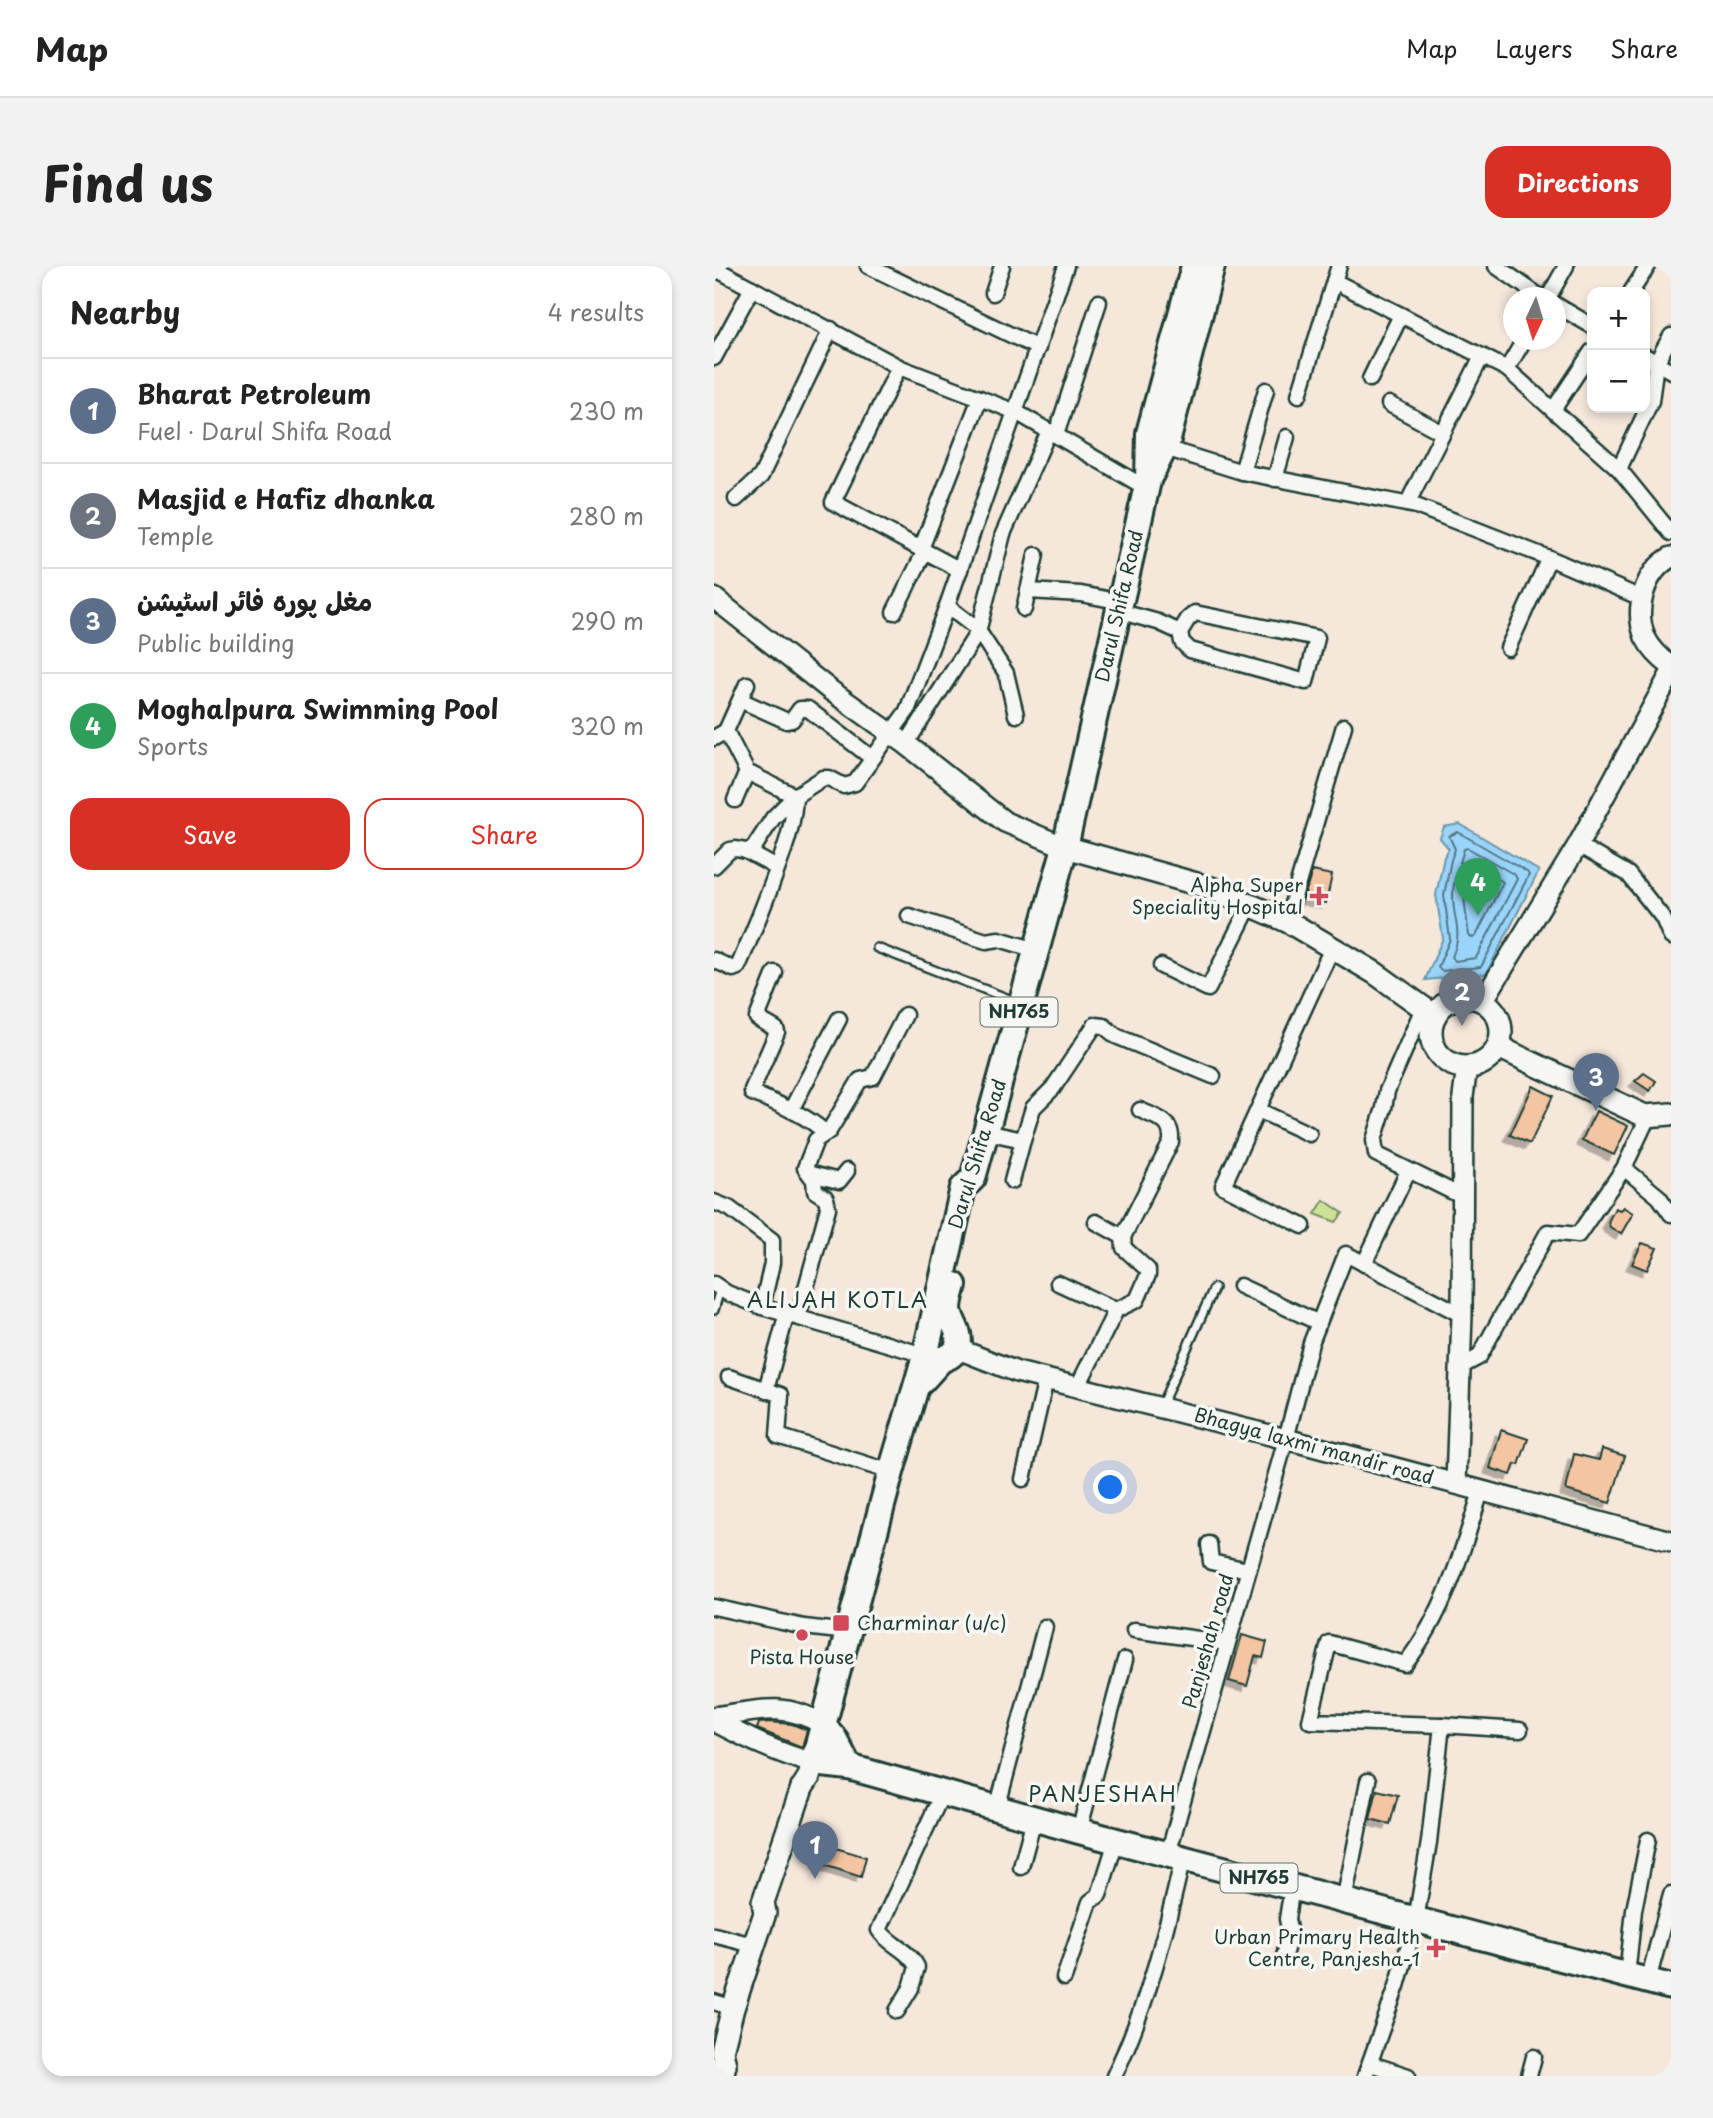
<!DOCTYPE html>
<meta charset="utf-8">
<style>
:root{--surface:#fff;--page:#f2f2f2;--text:#222;--muted:#767676;--line:#e0e0e0;--accent:#d93025}
body{margin:0;font-family:"Playpen Sans","Playpen Sans Arabic",sans-serif;background:var(--page);color:var(--text)}
.controls{position:absolute;right:21px;top:21px;display:grid;overflow:hidden;border-radius:14px;box-shadow:0 4px 10px #0003}
.controls button{width:63px;height:63px;display:grid;place-items:center;padding:0;border:0;border-bottom:2px solid var(--line);background:var(--surface);color:var(--text);font:35px sans-serif}
.compass{position:absolute;left:789px;top:21px;width:63px;height:63px;border-radius:50%;background:var(--surface);box-shadow:0 4px 10px #0003;rotate:184deg}
.you{position:absolute;left:397px;top:1222px;width:24px;height:24px;margin:-18px;border:5px solid #fff;border-radius:50%;background:#1a73e8;box-shadow:0 0 0 10px #1a73e833}
.badge{display:grid;place-items:center;width:46px;height:46px;border-radius:50%;background:var(--accent);color:#fff;font-size:23px;font-weight:700}
.pin{position:absolute;translate:-50% -58px;filter:drop-shadow(0 2px 4px #0008)}
.pin::after{content:'';position:absolute;top:37px;width:24px;height:21px;background:inherit;clip-path:polygon(0 0,100% 0,50% 100%)}
.list{margin:0;padding:0;list-style:none}
h2{display:flex;justify-content:space-between;align-items:center;height:91px;margin:0;padding:0 28px;font-size:30px}
h2 small{font-size:23px;font-weight:400;color:var(--muted)}
.list li{display:grid;grid-template-columns:46px 1fr auto;gap:21px;align-items:center;box-sizing:border-box;height:105px;padding:0 28px;border-top:2px solid var(--line)}
.list b{display:block;font-size:26px;white-space:nowrap}
.list p{margin:0;font-size:23px;white-space:nowrap;color:var(--muted)}
.list em{font-size:23px;font-style:normal;color:var(--muted)}
.actions{display:flex;gap:14px;padding:21px 28px}
.actions a{flex:1;padding:16px 0;border:2px solid var(--accent);border-radius:21px;text-align:center;font-size:24px;color:var(--accent)}
.actions .main{background:var(--accent);color:#fff}
.map{position:relative;flex:none;width:957px;height:1810px;overflow:hidden;border-radius:21px}
header{display:flex;align-items:center;gap:42px;box-sizing:border-box;height:98px;padding:0 35px;background:var(--surface);border-bottom:2px solid var(--line)}
header strong{font-size:33px}
nav{display:flex;gap:38px;margin-inline-start:auto;font-size:24px}
.intro{display:flex;align-items:center;justify-content:space-between;box-sizing:border-box;height:168px;padding:0 42px}
h1{margin:0;font-size:49px}
.button{padding:18px 32px;border-radius:21px;background:var(--accent);color:#fff;font-size:24px;font-weight:700}
main{display:flex;gap:42px;padding:0 42px}
aside{flex:1;background:var(--surface);border-radius:21px;box-shadow:0 4px 10px #0003}
.map>svg:first-child{display:block}
</style>
<header>
<strong>Map</strong>
<nav><a>Map</a><a>Layers</a><a>Share</a></nav>
</header>
<div class="intro"><h1>Find us</h1><a class="button">Directions</a></div>
<main>
<aside>
<h2>Nearby<small>4 results</small></h2>
<ul class="list">
<li><span class="badge" style="background:#5c6f8a">1</span><div><b>Bharat Petroleum</b><p>Fuel · Darul Shifa Road</p></div><em>230 m</em></li>
<li><span class="badge" style="background:#6b7280">2</span><div><b>Masjid e Hafiz dhanka</b><p>Temple</p></div><em>280 m</em></li>
<li><span class="badge" style="background:#5c6f8a">3</span><div><b>مغل پورہ فائر اسٹیشن</b><p>Public building</p></div><em>290 m</em></li>
<li><span class="badge" style="background:#2e9e5b">4</span><div><b>Moghalpura Swimming Pool</b><p>Sports</p></div><em>320 m</em></li>
</ul>
<div class="actions"><a class="main">Save</a><a>Share</a></div>
</aside>
<div class="map">
<svg width="957" height="1810" viewBox="0 0 957 1810">
<defs>
<filter id="shadow"><feDropShadow dx="-5.5" dy="5.5" stdDeviation="0" flood-color="#0004"/></filter>
</defs>
<rect width="100%" height="100%" fill="#f5e7da"/>
<filter id="ink" filterUnits="userSpaceOnUse"><feTurbulence type="fractalNoise" baseFrequency=".0143" numOctaves="2"/><feDisplacementMap in="SourceGraphic" scale="14" xChannelSelector="R" yChannelSelector="G"/><feConvolveMatrix kernelMatrix="1 2 1 2 8 2 1 2 1" color-interpolation-filters="sRGB"/></filter>
<g filter="url(#ink)">
<path fill="#cde297" stroke="#769066" stroke-width="2" d="M610,934L629,947L622,956L601,948Z"/>
<path fill="#9bd4fb" stroke="#6998ab" stroke-width="2" d="M746,558L825,605L772,708L711,714L729,672L722,629L730,591L735,583L726,572L730,561Z"/>
<g fill="none" stroke-linecap="round" stroke-linejoin="round">
<g stroke="#517984" stroke-width="2">
<path d="M744,566L813,606L815,609L767,701L727,705L724,701L736,673L730,629L737,594L741,583L735,570Z"/>
<path d="M754,582L801,609L803,613L762,692L741,695L738,691C749,665 740,658 739,632C738,615 746,599 750,583Z"/>
<path d="M759,597L789,616L762,670L759,672L755,670C753,650 743,611 759,597Z"/>
</g>
</g>
<g fill="#f3c5a2" stroke="#1f3d34" stroke-width="2" filter="url(#shadow)">
<path d="M598,605L618,609L612,637L590,632Z"/>
<path d="M930,807L942,815L936,825L921,815Z"/>
<path d="M819,820L839,830L816,878L796,869Z"/>
<path d="M882,845L914,860L900,889L868,874Z"/>
<path d="M909,941L919,947L907,968L896,961L894,956L901,942L906,944Z"/>
<path d="M928,977L943,982L933,1004L918,998Z"/>
<path d="M787,1164L814,1173L805,1199L801,1198L797,1209L776,1202Z"/>
<path d="M888,1183L911,1190L896,1237L852,1224L860,1188L885,1194Z"/>
<path d="M528,1369L553,1376L549,1392L541,1390L533,1420L515,1415Z"/>
<path d="M56,1456L78,1458L93,1464L88,1481L43,1463L45,1457Z"/>
<path d="M663,1524L684,1529L676,1558L656,1553Z"/>
<path d="M108,1578L152,1591L147,1611L104,1597Z"/>
</g>
<g fill="none" stroke-linecap="round" stroke-linejoin="round">
<defs>
<g id="lane">
<path d="M163,682L303,736"/>
<path d="M0,1044L6,1023"/>
<path d="M447,1140L500,1022"/>
</g>
<g id="street">
<path d="M154,0L324,82"/>
<path d="M625,0L620,15L793,103L905,203L957,267"/>
<path d="M782,0L828,32"/>
<path d="M0,2L185,101L302,146L432,222"/>
<path d="M917,26L934,0"/>
<path d="M279,27L288,0"/>
<path d="M834,32L852,0"/>
<path d="M842,39L878,60"/>
<path d="M931,90L957,105"/>
<path d="M0,92L38,22"/>
<path d="M185,101L119,236L246,304"/>
<path d="M793,103L810,74"/>
<path d="M656,113L687,49"/>
<path d="M585,129L620,15"/>
<path d="M675,138L729,167"/>
<path d="M839,144L878,85"/>
<path d="M342,169L385,36"/>
<path d="M451,182L528,206L702,240L835,292L927,332"/>
<path d="M905,203L937,135L942,97L957,70"/>
<path d="M528,206L552,124"/>
<path d="M561,213L573,171"/>
<path d="M22,233L47,210L117,63"/>
<path d="M693,238L768,90"/>
<path d="M207,283L266,132"/>
<path d="M314,325L367,328L408,336"/>
<path d="M233,340L263,363L292,407L302,449"/>
<path d="M310,343L322,289"/>
<path d="M180,346L211,285"/>
<path d="M411,347L444,356L466,366L474,353L481,347L603,372L592,416L476,384L468,376L466,366"/>
<path d="M794,382L835,292"/>
<path d="M26,434L73,455L78,454L86,443H94L158,492"/>
<path d="M0,472L12,465"/>
<path d="M192,478L264,366L289,268L335,165"/>
<path d="M21,534L33,506"/>
<path d="M864,579L914,608L949,652L957,671"/>
<path d="M32,585L63,602"/>
<path d="M0,600L16,584L22,583L32,585L39,583L59,552L81,530L109,512H115L130,520L141,517L193,445L233,340L352,0"/>
<path d="M195,650L272,675L285,673L322,684"/>
<path d="M573,655L630,460"/>
<path d="M0,694L19,703L24,701C38,669 51,637 63,604C72,579 80,557 81,530L33,506L12,465L33,418"/>
<path d="M447,700L494,723L536,639"/>
<path d="M61,707L43,752L62,763L63,766L38,824V827C64,838 91,848 112,867"/>
<path d="M709,742L673,825L670,842L660,874L662,888L749,931"/>
<path d="M77,844L125,753"/>
<path d="M544,844L595,868"/>
<path d="M272,866L309,874L319,842L339,822L381,759L390,760L402,770L499,810"/>
<path d="M910,902L945,931L957,948"/>
<path d="M97,908L125,915L133,905"/>
<path d="M298,915L309,874"/>
<path d="M0,936L15,942L58,974V997L48,1041"/>
<path d="M382,956L409,971L410,982L434,1004V1009L423,1034L402,1044"/>
<path d="M589,960L509,920L618,682"/>
<path d="M409,971L457,876C459,854 443,852 426,844"/>
<path d="M650,998L694,905"/>
<path d="M344,1017L402,1044L364,1120"/>
<path d="M0,1018L13,1027L48,1041L217,1091"/>
<path d="M526,1020L603,1056"/>
<path d="M84,1051L114,942L112,932L101,925L100,914L91,902L102,874L115,865L146,814L159,811L191,749"/>
<path d="M746,1101L765,1091L834,966L864,969L910,902L934,851"/>
<path d="M15,1111L67,1129L64,1170L177,1206"/>
<path d="M52,1124L73,1047"/>
<path d="M309,1213L332,1113"/>
<path d="M495,1278L497,1296L534,1304"/>
<path d="M0,1341L90,1361L134,1366"/>
<path d="M420,1364L513,1377"/>
<path d="M728,1459L806,1464"/>
<path d="M283,1543L331,1361"/>
<path d="M365,1565L411,1394"/>
<path d="M454,1588L572,1173L597,1077L632,988L748,1049"/>
<path d="M307,1601L320,1553"/>
<path d="M630,1635L654,1515"/>
<path d="M0,1669L39,1679"/>
<path d="M570,1690L576,1668L573,1653L578,1621"/>
<path d="M913,1710L920,1644L934,1574"/>
<path d="M350,1712L376,1636L385,1629L387,1623L402,1575"/>
<path d="M934,1715L957,1628"/>
<path d="M0,1736L19,1742"/>
<path d="M183,1745L197,1722L203,1701C195,1684 175,1679 165,1664L228,1528"/>
<path d="M657,1798L694,1810"/>
<path d="M400,1810C433,1741 452,1666 469,1591"/>
<path d="M651,1810L683,1720L702,1654L715,1576L728,1459L596,1455L615,1377L691,1398C730,1349 749,1284 767,1225"/>
<path d="M815,1810L820,1791"/>
</g>
<g id="secondary">
<path d="M957,291C930,306 920,343 931,371C937,383 946,392 957,400"/>
<path d="M0,332L116,424L192,478L291,556L351,581"/>
<path d="M769,735L864,579L957,407"/>
<path d="M244,1083L303,1106L572,1173L957,1275"/>
<path d="M742,1217L748,1049L749,831L753,801"/>
<path d="M0,1451C42,1445 70,1435 108,1458"/>
<path d="M0,1455C33,1472 63,1487 99,1497"/>
</g>
<g id="primary">
<path d="M351,581L497,622L573,655L661,707L721,750"/>
<circle cx="752" cy="766" r="35"/>
<path d="M785,778L795,786L931,850L957,848"/>
<path d="M8,1810L11,1799L8,1785L19,1742L51,1647L49,1636L88,1522L95,1511L99,1497"/>
</g>
<g id="highway">
<path d="M480,0L435,167L434,215L351,581L259,912L249,922L211,1090L177,1206L99,1497L135,1501L365,1565L957,1721"/>
<path d="M437,208L453,177L498,0"/>
<path d="M207,1116L227,1094L236,1090L244,1083C248,1064 237,1059 235,1043C235,1035 238,1026 240,1019"/>
<path d="M108,1458L120,1472L135,1501"/>
</g>
</defs>
<use href="#lane" stroke="#1f3d34" stroke-width="12"/>
<use href="#street" stroke="#1f3d34" stroke-width="19"/>
<use href="#secondary" stroke="#1f3d34" stroke-width="24"/>
<use href="#primary" stroke="#1f3d34" stroke-width="26"/>
<use href="#highway" stroke="#1f3d34" stroke-width="30"/>
<use href="#lane" stroke="#f6f6f2" stroke-width="7"/>
<use href="#street" stroke="#f6f6f2" stroke-width="14"/>
<use href="#secondary" stroke="#f6f6f2" stroke-width="19"/>
<use href="#primary" stroke="#f6f6f2" stroke-width="21"/>
<use href="#highway" stroke="#f6f6f2" stroke-width="24"/>
</g>
</g>
<g fill="#d1495b" stroke="#f6f6f2" stroke-width="2.5">
<path d="M601.5 619.5h7v7h7v7h-7v7h-7v-7h-7v-7h7z"/>
<rect x="118" y="1348" width="18" height="18" rx="3.5"/>
<circle cx="88" cy="1369" r="7"/>
<path d="M718.5 1671.5h7v7h7v7h-7v7h-7v-7h-7v-7h7z"/>
</g>
<g text-anchor="middle" stroke-width="7" stroke-linejoin="round" paint-order="stroke">
<g fill="#f6f6f2" stroke="#60746d" stroke-width="2">
<rect x="266.5" y="731.5" width="77" height="29" rx="5"/>
<rect x="506.5" y="1597.5" width="77" height="29" rx="5"/>
</g>
<g font-size="18" font-weight="bold" fill="#1f3d34">
<text x="305" y="752">NH765</text>
<text x="545" y="1618">NH765</text>
</g>
<g font-size="19" fill="#1f3d34" stroke="#f6f6f2">
<text transform="translate(405 340) rotate(-77)" y="7">Darul Shifa Road</text>
<text transform="translate(263 888) rotate(-73)" y="7">Darul Shifa Road</text>
<text transform="translate(600 1180) rotate(15)" y="7">Bhagya laxmi mandir road</text>
<text transform="translate(494 1375) rotate(-74)" y="7">Panjeshah road</text>
</g>
<g font-size="19" fill="#1f3d34" stroke="#f6f6f2" text-anchor="end">
<text x="589" y="626">Alpha Super<tspan x="589" dy="22">Speciality Hospital</tspan></text>
<text x="143" y="1364" text-anchor="start">Charminar (u/c)</text>
<text x="88" y="1398" text-anchor="middle">Pista House</text>
<text x="706" y="1678">Urban Primary Health<tspan x="706" dy="22">Centre, Panjesha-1</tspan></text>
</g>
<g font-size="21" letter-spacing="2" fill="#1f3d34" stroke="#f6f6f2">
<text x="124" y="1042">ALIJAH KOTLA</text>
<text x="389" y="1536">PANJESHAH</text>
</g>
</g>
</svg>
<div class="controls">
<button>+</button>
<button>−</button>
</div>
<svg class="compass" viewBox="-18 -18 36 36"><path d="M0-13l5 13h-10z" fill="#e53935"/><path d="M0 13l5-13h-10z" fill="#767676"/></svg>
<div class="you"></div>
<div class="pin badge" style="left:101px;top:1613px;background:#5c6f8a">1</div>
<div class="pin badge" style="left:748px;top:760px;background:#6b7280">2</div>
<div class="pin badge" style="left:882px;top:845px;background:#5c6f8a">3</div>
<div class="pin badge" style="left:764px;top:650px;background:#2e9e5b">4</div>
</div>
</main>
